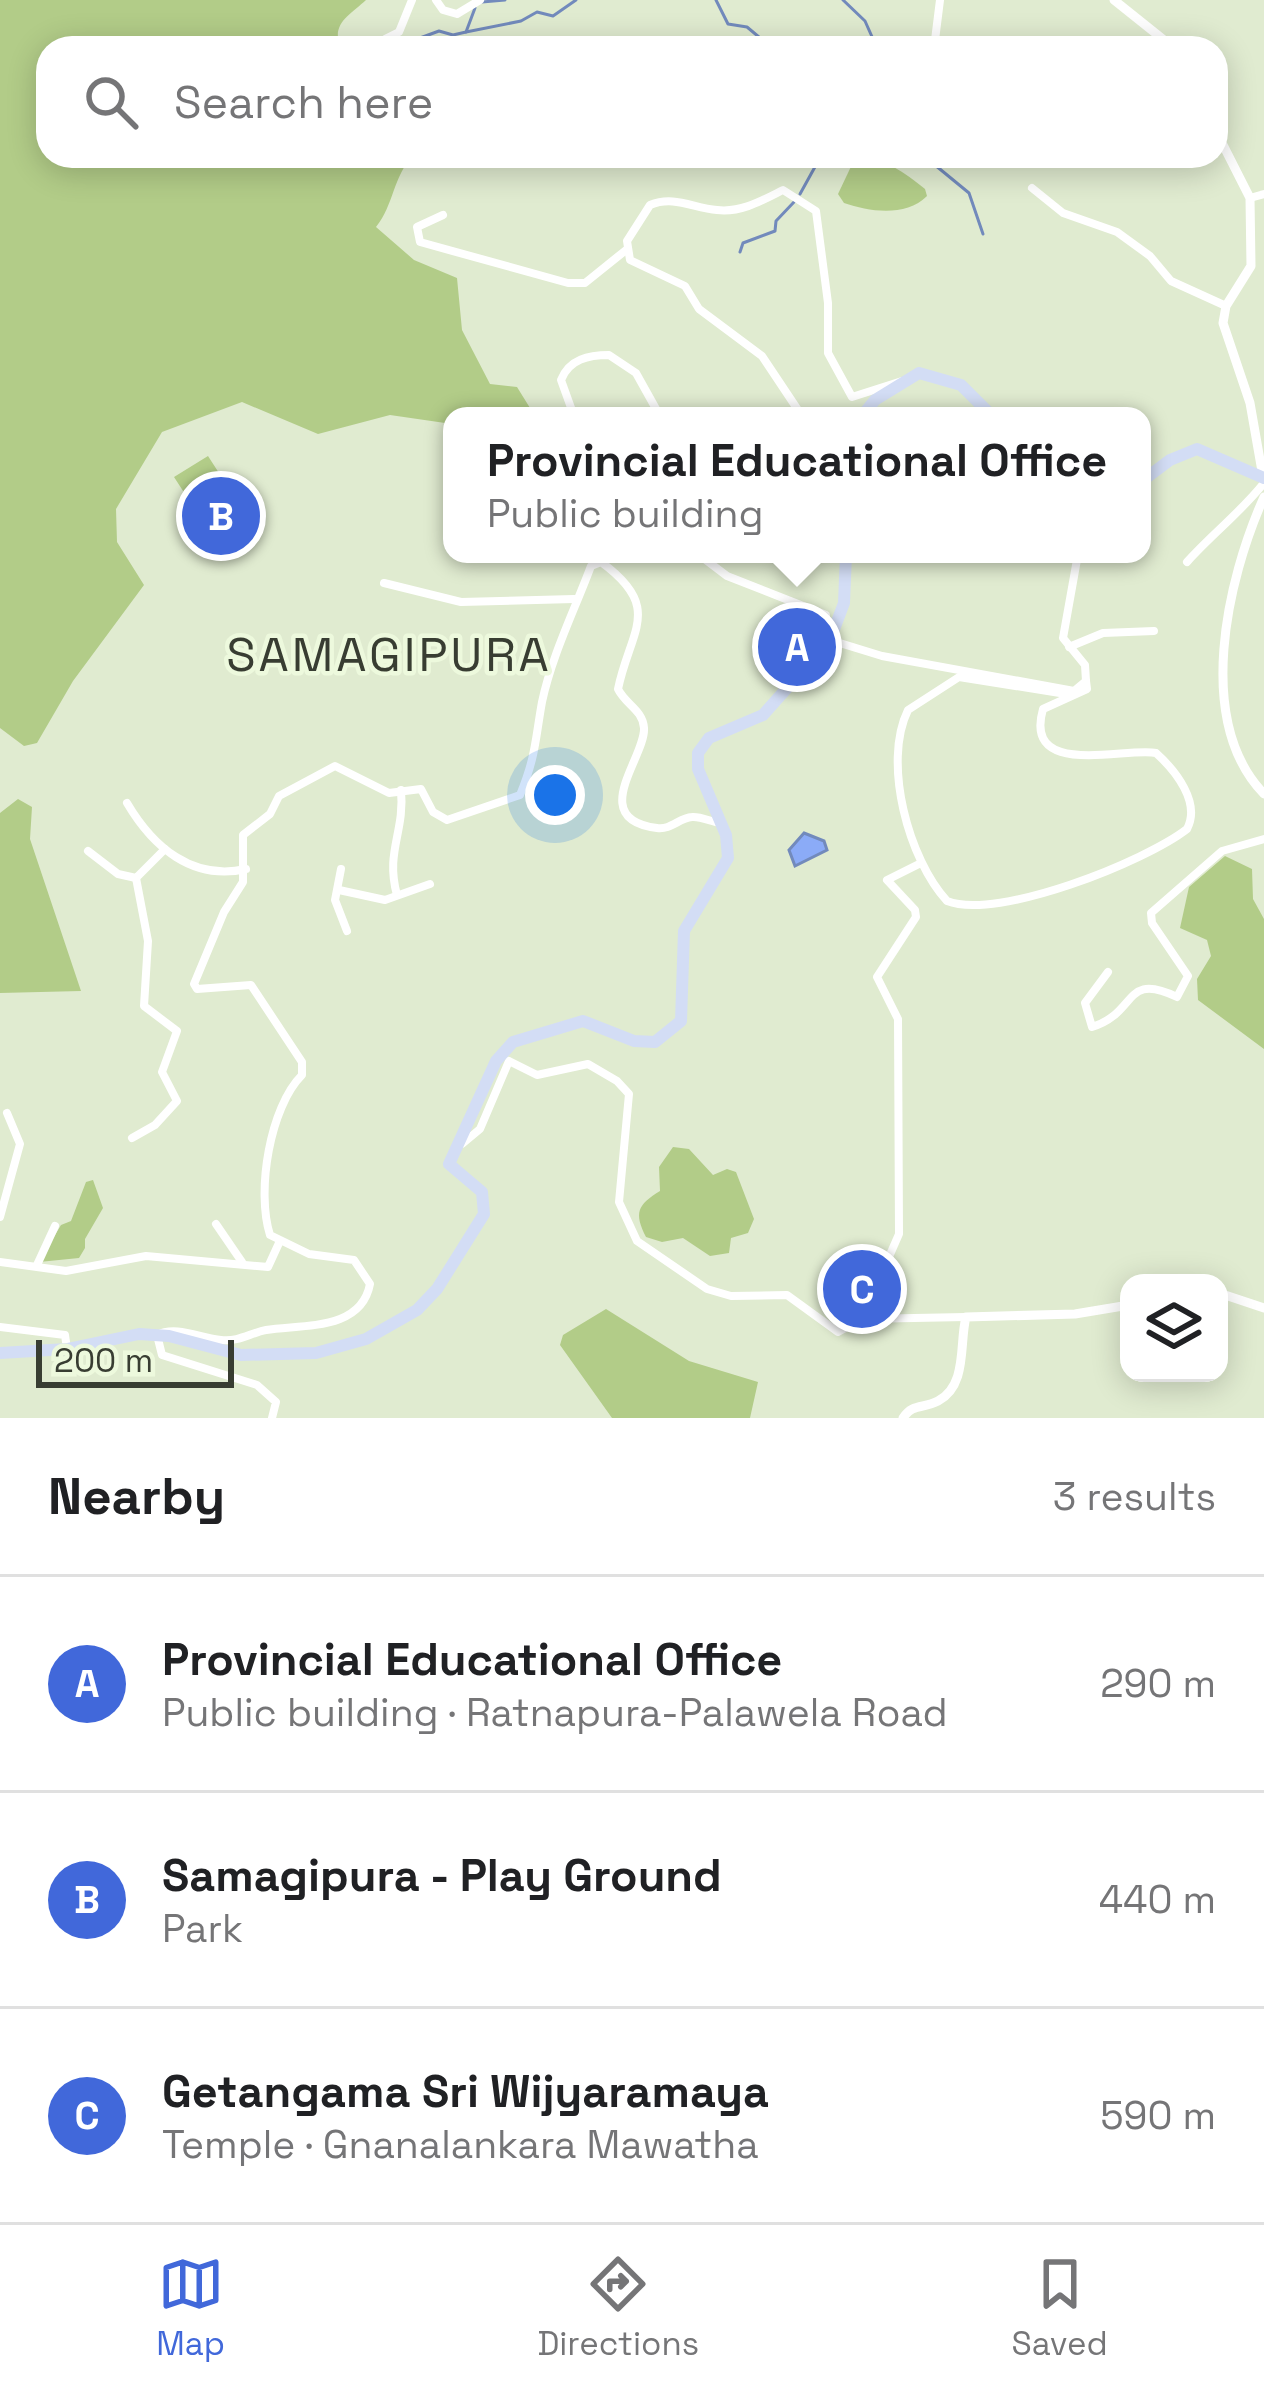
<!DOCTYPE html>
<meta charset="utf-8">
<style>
:root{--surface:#fff;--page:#f6f6f6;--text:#202124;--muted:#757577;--line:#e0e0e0;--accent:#4168da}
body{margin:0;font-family:"Space Grotesk",sans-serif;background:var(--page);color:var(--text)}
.controls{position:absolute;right:36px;bottom:36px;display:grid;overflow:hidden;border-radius:24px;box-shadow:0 6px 30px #0003}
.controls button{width:108px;height:108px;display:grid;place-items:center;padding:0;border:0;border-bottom:3px solid var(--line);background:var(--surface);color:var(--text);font:60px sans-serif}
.scale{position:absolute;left:36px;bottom:30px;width:198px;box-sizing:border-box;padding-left:12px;border:6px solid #383d32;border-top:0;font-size:33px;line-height:42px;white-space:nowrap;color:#383d32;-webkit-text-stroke:9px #edf9dd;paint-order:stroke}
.you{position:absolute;left:555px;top:795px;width:42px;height:42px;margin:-30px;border:9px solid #fff;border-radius:50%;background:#1a73e8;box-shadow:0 0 0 18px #1a73e833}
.badge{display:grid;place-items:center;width:78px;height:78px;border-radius:50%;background:var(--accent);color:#fff;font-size:39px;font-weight:700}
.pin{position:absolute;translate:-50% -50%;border:6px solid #fff;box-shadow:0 3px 12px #0006}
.popup{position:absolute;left:443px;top:407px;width:708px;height:156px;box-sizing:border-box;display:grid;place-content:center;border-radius:24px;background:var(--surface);filter:drop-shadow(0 3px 9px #0005);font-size:39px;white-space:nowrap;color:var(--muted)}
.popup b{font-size:45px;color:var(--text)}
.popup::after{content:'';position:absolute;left:50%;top:100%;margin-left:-24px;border:24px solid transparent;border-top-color:var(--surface)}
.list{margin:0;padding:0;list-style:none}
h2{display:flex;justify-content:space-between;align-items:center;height:156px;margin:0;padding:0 48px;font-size:51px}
h2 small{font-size:39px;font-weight:400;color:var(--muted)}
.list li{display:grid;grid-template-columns:78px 1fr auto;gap:36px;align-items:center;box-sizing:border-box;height:216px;padding:0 48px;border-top:3px solid var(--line)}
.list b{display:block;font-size:45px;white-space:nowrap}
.list p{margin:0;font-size:39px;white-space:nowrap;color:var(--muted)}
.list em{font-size:39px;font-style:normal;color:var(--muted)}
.icon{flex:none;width:66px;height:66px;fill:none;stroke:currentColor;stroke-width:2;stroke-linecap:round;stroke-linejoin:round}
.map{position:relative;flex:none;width:1264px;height:1418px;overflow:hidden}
.search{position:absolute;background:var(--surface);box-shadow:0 6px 30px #0003;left:36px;right:36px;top:36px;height:132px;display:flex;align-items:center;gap:30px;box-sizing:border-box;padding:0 42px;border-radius:36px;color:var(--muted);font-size:45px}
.sheet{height:804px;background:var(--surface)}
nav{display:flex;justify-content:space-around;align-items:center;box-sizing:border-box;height:168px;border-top:3px solid var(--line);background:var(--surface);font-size:33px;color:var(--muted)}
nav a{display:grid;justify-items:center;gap:6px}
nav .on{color:var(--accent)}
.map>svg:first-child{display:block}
</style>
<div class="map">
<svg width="1264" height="1418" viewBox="0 0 1264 1418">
<rect width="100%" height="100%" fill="#e0ebd0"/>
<g fill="#b2cc88">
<path d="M0,0H366C350,15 330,24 341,48H48V156H413C393,176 394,205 376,227L414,260L457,278L462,330L490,384L517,387L535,416H452V424L390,415L318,434L242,402L162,432L116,509L117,542L144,585L73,681L37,743L24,746L0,728Z"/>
<path d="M856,156C882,156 905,173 925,189L927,196C906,217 870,212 844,203L838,194Z"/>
<path d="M208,456L237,501L250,540L243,531L232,535L235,544L220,548L174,477Z"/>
<path d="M18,799L32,807L30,839L81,991L0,993V813Z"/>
<path d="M1225,856L1252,869L1253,899L1264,919V1049L1198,1000L1197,979L1211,956L1207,940L1180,928L1189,887Z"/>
<path d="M673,1147L689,1149L713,1175L727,1169L736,1172L754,1219L748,1233L731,1238L729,1253L710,1256L683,1238L662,1242L646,1237C634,1213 637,1205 660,1191L659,1167Z"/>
<path d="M93,1180L103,1208L85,1239V1248L79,1258L39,1262L61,1225L71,1221L86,1182Z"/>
<path d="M606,1309L689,1361L758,1382L750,1418H612L560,1345L563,1335Z"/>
</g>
<path fill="#8babf7" stroke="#728abc" stroke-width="3" d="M804,833L824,841L827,850L795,866L789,850Z"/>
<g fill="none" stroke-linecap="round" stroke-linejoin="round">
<g stroke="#728abc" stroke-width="3">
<path d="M716,0L728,24L747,27L772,48"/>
<path d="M843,0L865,21L877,48"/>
<path d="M482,2L505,0"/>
<path d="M466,32L521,21L537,12L553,16L576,0"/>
<path d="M420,38L439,31L453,35L466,32L475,8"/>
<path d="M924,156L969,193L983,234"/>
<path d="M800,194L821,156"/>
<path d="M740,252L743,243L775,231L776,221L794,202"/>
</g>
<g stroke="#fff" stroke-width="8">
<path d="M436,0L443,10L457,14L480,0"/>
<path d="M385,48V39L399,32L412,0"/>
<path d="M934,48L940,0"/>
<path d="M1032,188L1063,213L1117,232L1150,256L1171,281L1226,306"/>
<path d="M1250,198L1264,194"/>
<path d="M443,215L417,227L420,242L568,283H585L626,250"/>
<path d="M574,416L561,380C569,359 589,355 609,355L636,373L660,416"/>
<path d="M802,416L762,356L699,309L685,286L630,260L627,241L650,205C674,195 693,208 717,210C741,213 763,200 783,190L816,211L828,303V353L852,397L902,381"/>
<path d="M698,554L727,576L826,615L825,635L831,638"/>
<path d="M1187,562C1212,534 1240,513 1264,483"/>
<path d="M384,583L461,602L574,599"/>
<path d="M830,640L882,656L1074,691L1086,681L1085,665L1063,638L1078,554"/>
<path d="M1069,647L1103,633L1154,631"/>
<path d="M1074,691L1060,693L959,677L908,710C882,763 909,860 947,901C998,921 1146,861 1187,829C1201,803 1176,771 1156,753C1124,747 1023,779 1043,709L1087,689L1086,681"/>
<path d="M127,803C153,847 192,881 246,869"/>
<path d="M88,851L118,874L136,878L165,849"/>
<path d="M341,869L335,900L347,931"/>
<path d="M339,890L385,900L430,884"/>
<path d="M397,895C385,852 405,832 401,790"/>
<path d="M1108,972L1085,1003L1092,1027C1138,1013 1123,971 1177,997L1188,976L1152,923L1151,913L1222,851L1264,839"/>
<path d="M132,1138L155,1125L177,1101L162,1072L177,1031L144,1006L148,941L136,878"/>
<path d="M462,1144L480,1129L509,1061L537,1075L588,1064L617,1081L629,1094L619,1202L637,1241L707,1289L731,1296L787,1295L838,1332L862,1319L966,1317"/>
<path d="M0,1217L20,1144L7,1113"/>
<path d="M216,1224L242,1262"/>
<path d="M0,1262L66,1271L146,1256L268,1267L279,1243"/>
<path d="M37,1265L55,1226"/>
<path d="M883,1318L878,1282L899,1234L898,1019L877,977L916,917L915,910L887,880L921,863"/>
<path d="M0,1327L65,1335L67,1349"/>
<path d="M272,1418L276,1402L257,1385L162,1355L157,1335C176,1325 200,1338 221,1340C239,1342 250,1333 266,1330C300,1324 361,1332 370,1284L354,1260L309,1254L270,1235C256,1191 270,1107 302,1075V1062L251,985L197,989L194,984L224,912L243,882V835L270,814L279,796L335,766L389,793L421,789L433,812L447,820L520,795C536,756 535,741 542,702C552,655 575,609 591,566L601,562C664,608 630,630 618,689C625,704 643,710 644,728C646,757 586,819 657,828C671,830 679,818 692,817C700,816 712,822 720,823"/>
</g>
<g stroke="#fff" stroke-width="9">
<path d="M1114,0L1174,48"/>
<path d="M1216,131L1250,198L1251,266L1226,306L1223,323L1250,403L1263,477"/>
<path d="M1264,497C1227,580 1194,721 1264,794"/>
<path d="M1219,1293L1264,1308"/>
<path d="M903,1418C913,1403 923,1409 938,1401C968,1385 959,1343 966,1317L1075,1314L1129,1305"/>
</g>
<g stroke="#d3ddf5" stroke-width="12">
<path d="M862,416L875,400L919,373L961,385L992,416"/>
<path d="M1142,481L1170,460L1197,449L1264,478"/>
<path d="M0,1353L67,1349L139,1334L169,1336L241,1355L316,1353L366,1339L417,1310L437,1289L484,1214L482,1192L449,1164L496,1061L513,1042L583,1021L634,1041L655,1042L681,1021L684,931L728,858L726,835L698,769V753L709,738L763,715L830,640L844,603L846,554"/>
</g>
</g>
<g text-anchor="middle" stroke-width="9" stroke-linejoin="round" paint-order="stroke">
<g font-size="48" letter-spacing="3" fill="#383d32" stroke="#edf9dd">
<text x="389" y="671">SAMAGIPURA</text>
</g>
</g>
</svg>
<div class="controls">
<button><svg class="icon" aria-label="layers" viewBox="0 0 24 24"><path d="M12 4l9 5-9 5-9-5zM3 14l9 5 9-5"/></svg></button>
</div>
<div class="scale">200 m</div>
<div class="you"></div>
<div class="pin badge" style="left:797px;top:647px">A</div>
<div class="popup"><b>Provincial Educational Office</b>Public building</div>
<div class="pin badge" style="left:221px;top:516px">B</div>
<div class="pin badge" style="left:862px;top:1289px">C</div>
<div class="search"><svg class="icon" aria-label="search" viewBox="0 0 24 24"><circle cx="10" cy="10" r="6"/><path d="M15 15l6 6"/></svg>Search here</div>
</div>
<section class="sheet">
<h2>Nearby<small>3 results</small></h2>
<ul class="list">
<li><span class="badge">A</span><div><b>Provincial Educational Office</b><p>Public building · Ratnapura-Palawela Road</p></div><em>290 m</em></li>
<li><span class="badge">B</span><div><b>Samagipura - Play Ground</b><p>Park</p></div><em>440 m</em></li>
<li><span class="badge">C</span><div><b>Getangama Sri Wijyaramaya</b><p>Temple · Gnanalankara Mawatha</p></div><em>590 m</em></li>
</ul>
</section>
<nav>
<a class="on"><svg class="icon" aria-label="map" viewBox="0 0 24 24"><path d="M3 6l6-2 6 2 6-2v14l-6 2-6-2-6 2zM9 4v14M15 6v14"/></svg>Map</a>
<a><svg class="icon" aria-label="directions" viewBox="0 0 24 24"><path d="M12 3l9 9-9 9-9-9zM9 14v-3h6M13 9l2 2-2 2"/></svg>Directions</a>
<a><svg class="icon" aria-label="saved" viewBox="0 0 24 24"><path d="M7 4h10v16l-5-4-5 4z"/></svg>Saved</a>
</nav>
